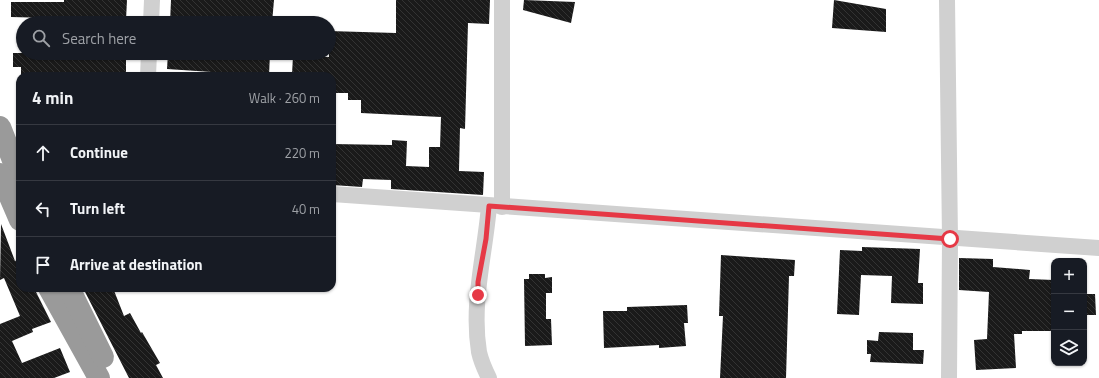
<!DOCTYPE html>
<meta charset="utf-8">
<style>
:root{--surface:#171b24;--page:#20242c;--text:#f1f3f6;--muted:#9ea1a6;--line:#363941}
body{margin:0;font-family:"Titillium Web",sans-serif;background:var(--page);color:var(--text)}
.controls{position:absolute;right:12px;bottom:12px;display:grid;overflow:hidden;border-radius:8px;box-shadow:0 1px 3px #0004}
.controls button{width:36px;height:36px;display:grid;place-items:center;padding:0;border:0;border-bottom:1px solid var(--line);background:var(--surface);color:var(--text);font:20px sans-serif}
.stop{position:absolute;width:12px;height:12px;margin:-9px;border:3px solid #e63946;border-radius:50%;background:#fff}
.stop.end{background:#e63946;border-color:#fff;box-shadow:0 1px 4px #0008}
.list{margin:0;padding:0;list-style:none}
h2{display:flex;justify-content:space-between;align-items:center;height:52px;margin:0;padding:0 16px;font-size:17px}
h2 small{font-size:13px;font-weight:400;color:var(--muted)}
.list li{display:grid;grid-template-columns:26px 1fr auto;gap:12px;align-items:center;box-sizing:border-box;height:56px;padding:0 16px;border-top:1px solid var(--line)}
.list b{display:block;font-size:15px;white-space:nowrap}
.list em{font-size:13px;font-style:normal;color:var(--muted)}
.icon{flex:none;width:22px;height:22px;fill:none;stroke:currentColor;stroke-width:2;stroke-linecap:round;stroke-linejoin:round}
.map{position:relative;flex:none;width:1099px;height:378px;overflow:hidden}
.search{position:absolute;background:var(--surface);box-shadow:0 1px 3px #0004;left:16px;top:16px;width:320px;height:44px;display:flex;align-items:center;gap:10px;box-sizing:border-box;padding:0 14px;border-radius:22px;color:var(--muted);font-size:15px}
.panel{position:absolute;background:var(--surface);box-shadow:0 1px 3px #0004;left:16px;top:72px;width:320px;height:220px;border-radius:12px}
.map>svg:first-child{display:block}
</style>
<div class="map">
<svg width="1099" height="378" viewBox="0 0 1099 378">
<defs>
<pattern id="building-back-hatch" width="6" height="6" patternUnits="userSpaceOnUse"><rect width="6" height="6" fill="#1a1a1a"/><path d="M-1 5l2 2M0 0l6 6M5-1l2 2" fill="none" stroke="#333"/></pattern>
</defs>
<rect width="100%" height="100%" fill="#fff"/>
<g fill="url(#building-back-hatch)">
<path d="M64,0H127L126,20L11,17V2H64Z"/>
<path d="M171,0H274L272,23H170Z"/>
<path d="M396,0H490L489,24L468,23L465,129L460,128L459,171L484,172L483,195L391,189V180L363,179L362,187L332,185V144L392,145V140L407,141L406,166L429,167V147H440L441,117L361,113V100H348V93H332V76H307V74H292L293,56L329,57V31L396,33Z"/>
<path d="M524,0L575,2L571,23L523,10Z"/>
<path d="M834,0L886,9V32L832,28Z"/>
<path d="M13,53H126V76H21V67H13Z"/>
<path d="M168,53H270L269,76L167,69Z"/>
<path d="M1,224L15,261L20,259V288H34L51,322L32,329L33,332L12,341L22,363L60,348L70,372L54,378H0V324L20,316L4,278L0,280Z"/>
<path d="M862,247L920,249L918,283H923V304L891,303L892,276L861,275L859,315L837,314L840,250L862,251Z"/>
<path d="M721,255L795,260L794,276H789L786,378H720L723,316H719Z"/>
<path d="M959,258L993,259V267L1030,270L1029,279L1054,280V331H1022V334H1014L1016,368L976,370L974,340L987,339L989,292L959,290Z"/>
<path d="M529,274H545V278L552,277V293H546V319H551L552,345L525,346L524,279H529Z"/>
<path d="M83,288H113L124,316L130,313L141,333L142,332L160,363L156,365L163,378H129Z"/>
<path d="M1084,294H1095L1096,315H1084Z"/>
<path d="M687,305L688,323H684L686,346L659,348V345L604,348L603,311H627V307Z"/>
<path d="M879,332L913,333V350H924L923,364L870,362L871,354H867V340L878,341Z"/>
</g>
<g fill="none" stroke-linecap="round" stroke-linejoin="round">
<g stroke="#d0d0d0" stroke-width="16">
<path d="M502,0V207"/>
<path d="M947,0L950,239L949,378"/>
<path d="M151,23L152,0"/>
<path d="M148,76L149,53"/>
<path d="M332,194L1099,248"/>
<path d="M489,206C485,254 471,303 479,352C481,361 485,370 489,378"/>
</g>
<g stroke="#9a9a9a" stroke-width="22">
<path d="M0,127L20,178"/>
<path d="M0,174L20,220"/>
<path d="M49,288L99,378"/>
<path d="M69,288L103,357"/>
</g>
</g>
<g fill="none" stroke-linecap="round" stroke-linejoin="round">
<path stroke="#e63946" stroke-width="5" d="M478,295V282L486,239L489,206L950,239"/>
</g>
</svg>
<div class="controls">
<button>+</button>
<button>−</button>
<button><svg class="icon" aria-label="layers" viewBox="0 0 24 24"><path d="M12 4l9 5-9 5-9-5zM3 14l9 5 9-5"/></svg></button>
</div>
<div class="stop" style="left:950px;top:239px"></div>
<div class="stop end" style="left:478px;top:295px"></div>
<div class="search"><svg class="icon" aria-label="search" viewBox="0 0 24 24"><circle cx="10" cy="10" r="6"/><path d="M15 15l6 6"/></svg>Search here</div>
<section class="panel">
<h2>4 min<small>Walk · 260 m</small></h2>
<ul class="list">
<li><svg class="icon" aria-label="ahead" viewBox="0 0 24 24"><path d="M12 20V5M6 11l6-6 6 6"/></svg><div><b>Continue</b></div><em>220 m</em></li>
<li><svg class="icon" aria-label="left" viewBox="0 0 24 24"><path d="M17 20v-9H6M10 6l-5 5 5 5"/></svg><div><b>Turn left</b></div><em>40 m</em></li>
<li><svg class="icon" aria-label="arrive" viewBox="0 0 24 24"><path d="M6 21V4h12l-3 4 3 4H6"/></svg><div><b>Arrive at destination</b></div></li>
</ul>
</section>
</div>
